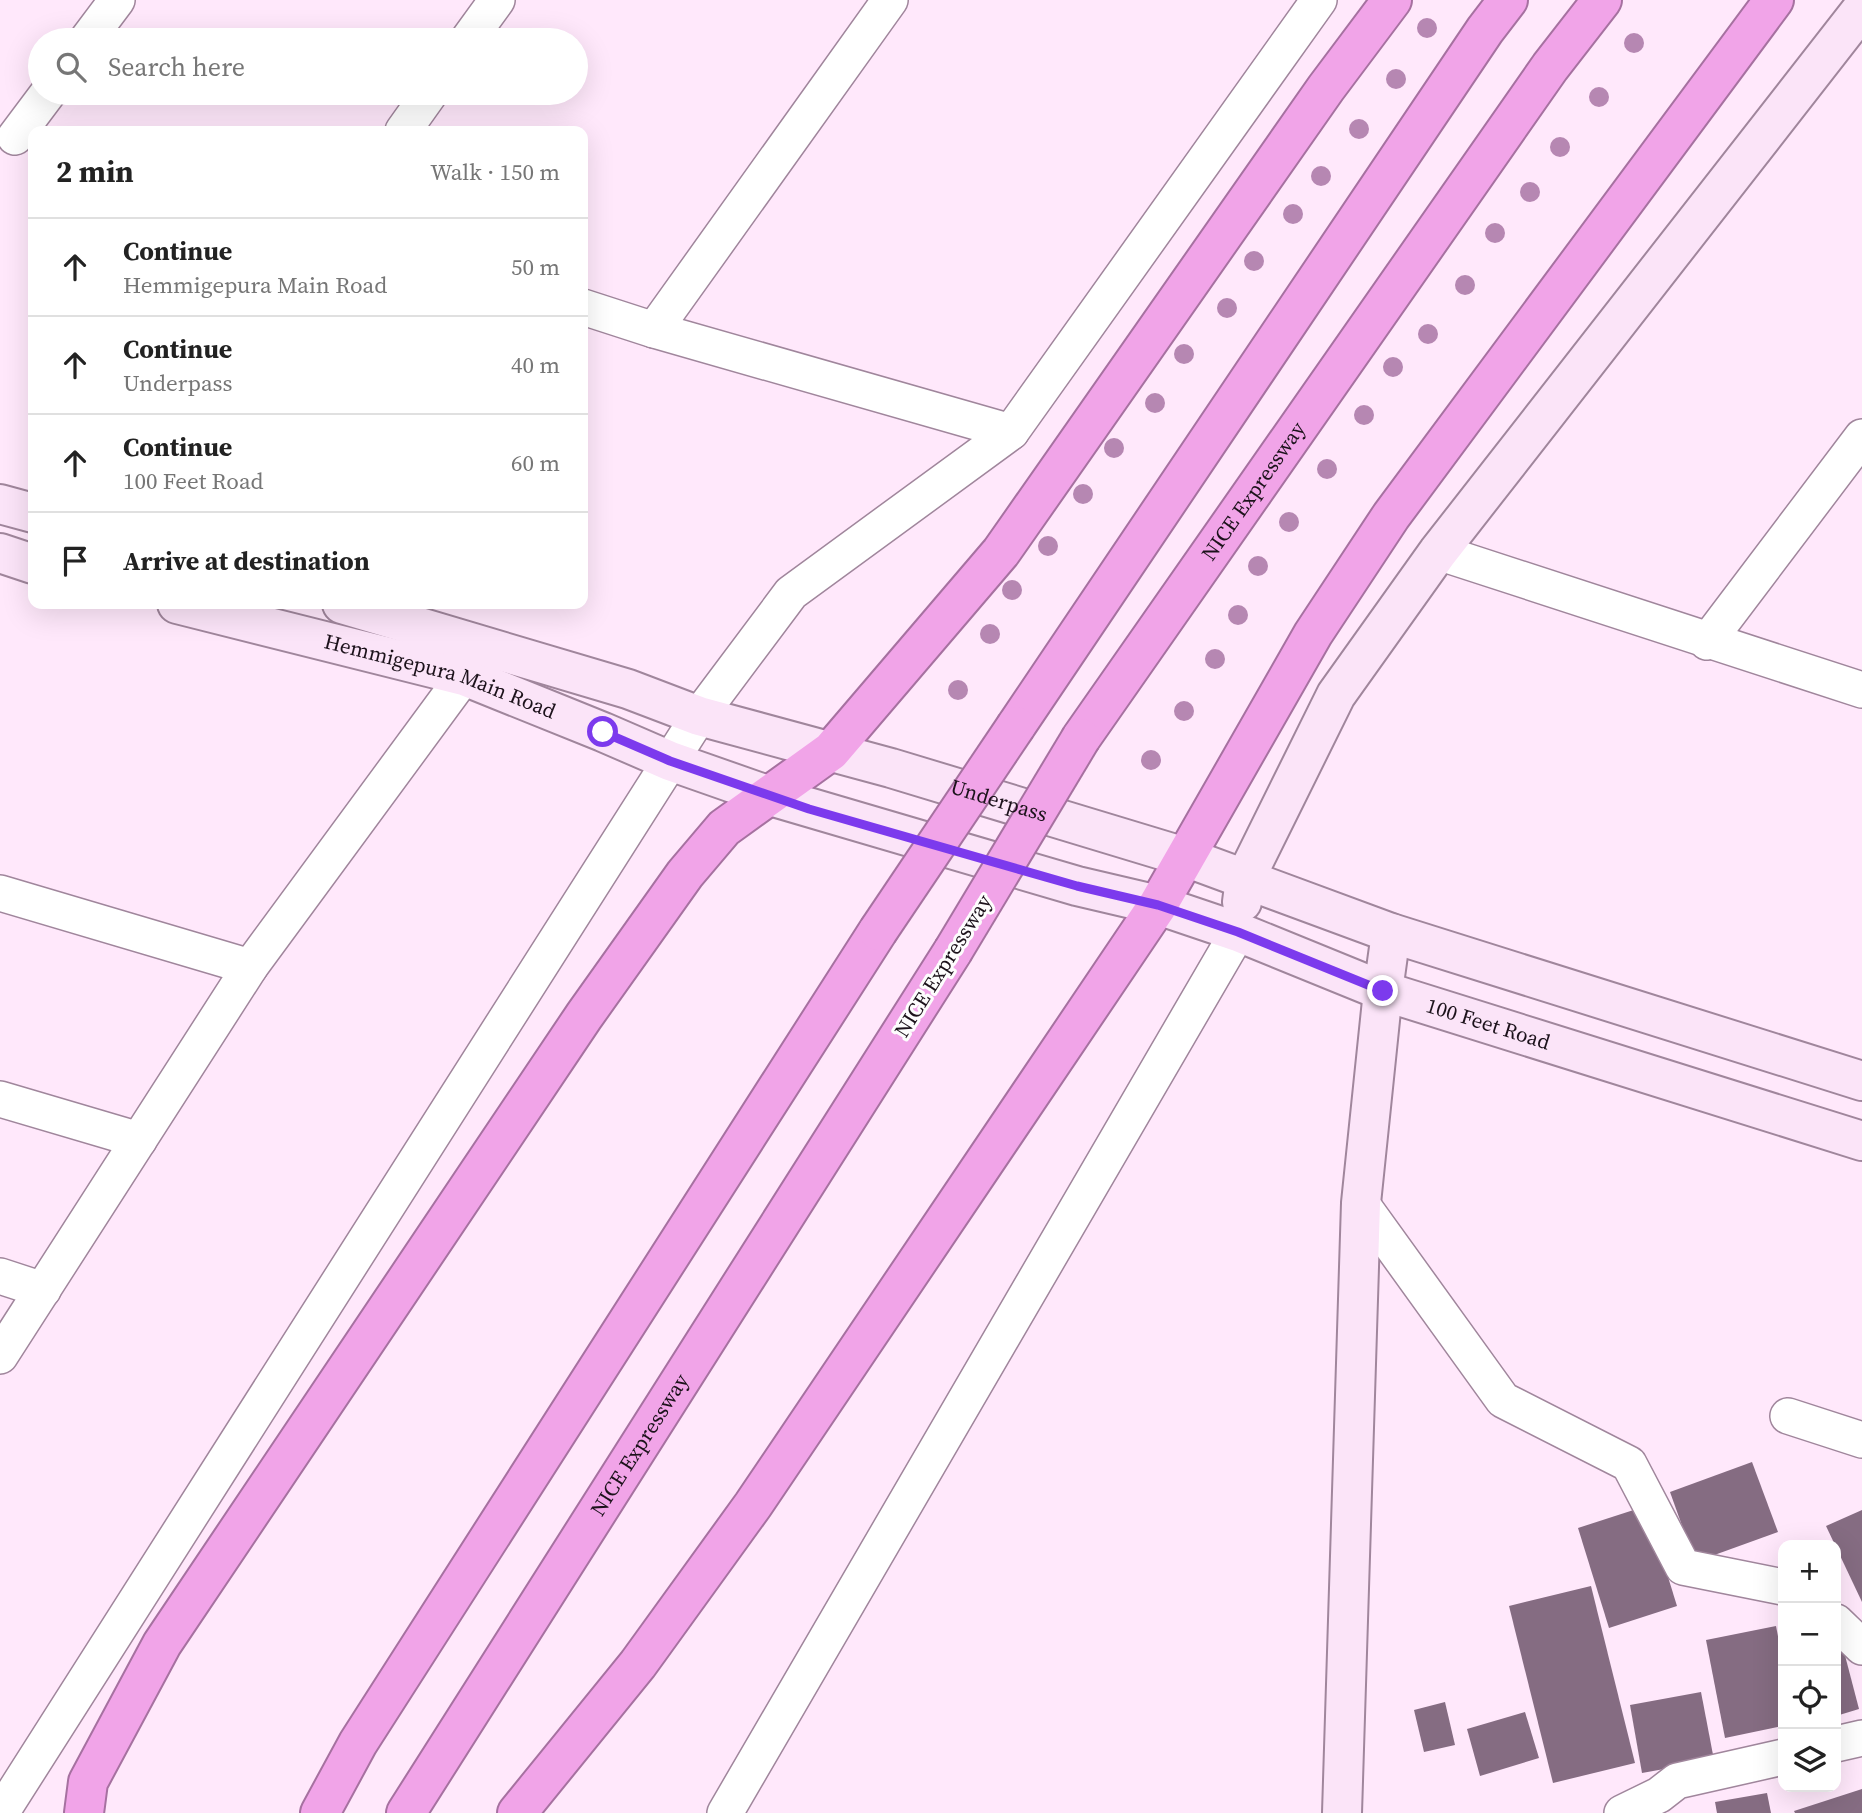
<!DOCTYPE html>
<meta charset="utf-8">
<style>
:root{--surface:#fff;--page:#f2f2f2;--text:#222;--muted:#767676;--line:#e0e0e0}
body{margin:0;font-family:"Source Serif 4",serif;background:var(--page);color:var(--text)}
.controls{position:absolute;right:21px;bottom:21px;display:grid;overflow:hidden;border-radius:14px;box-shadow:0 7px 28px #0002}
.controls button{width:63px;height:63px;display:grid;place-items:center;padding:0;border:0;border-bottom:2px solid var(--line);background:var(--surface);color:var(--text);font:35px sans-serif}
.stop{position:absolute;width:21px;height:21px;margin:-16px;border:5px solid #7c3aed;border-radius:50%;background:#fff}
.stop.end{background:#7c3aed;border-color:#fff;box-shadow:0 2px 7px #0008}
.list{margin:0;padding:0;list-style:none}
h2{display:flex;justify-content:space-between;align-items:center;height:91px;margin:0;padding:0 28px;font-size:30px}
h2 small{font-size:23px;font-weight:400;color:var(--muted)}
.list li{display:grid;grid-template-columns:46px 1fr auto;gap:21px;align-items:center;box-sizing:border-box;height:98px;padding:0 28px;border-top:2px solid var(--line)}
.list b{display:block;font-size:26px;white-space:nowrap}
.list p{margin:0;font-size:23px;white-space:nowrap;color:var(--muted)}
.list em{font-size:23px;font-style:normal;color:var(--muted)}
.icon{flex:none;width:38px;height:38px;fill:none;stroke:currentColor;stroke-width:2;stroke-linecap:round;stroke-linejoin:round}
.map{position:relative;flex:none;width:1862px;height:1813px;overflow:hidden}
.search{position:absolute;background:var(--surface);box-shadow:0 7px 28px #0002;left:28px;top:28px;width:560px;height:77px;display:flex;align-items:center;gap:18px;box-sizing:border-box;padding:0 24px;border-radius:38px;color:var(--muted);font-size:26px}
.panel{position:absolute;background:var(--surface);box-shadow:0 7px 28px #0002;left:28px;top:126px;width:560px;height:483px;border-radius:14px}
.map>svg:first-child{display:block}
</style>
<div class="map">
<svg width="1862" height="1813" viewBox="0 0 1862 1813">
<rect width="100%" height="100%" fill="#ffe8fb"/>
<g fill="#856c82">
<path d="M1752,1462L1778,1532L1695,1562L1670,1492Z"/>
<path d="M1646,1506L1677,1606L1609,1628L1578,1528Z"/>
<path d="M1862,1510V1602L1826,1526Z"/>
<path d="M1591,1586L1635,1763L1553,1783L1509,1606Z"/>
<path d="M1836,1621L1859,1709L1836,1716Z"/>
<path d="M1776,1626L1783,1662V1726L1725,1738L1706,1640Z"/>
<path d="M1701,1692L1714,1760L1642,1773L1630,1705Z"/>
<path d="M1445,1702L1455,1745L1424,1752L1414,1710Z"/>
<path d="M1525,1712L1539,1758L1480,1776L1467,1729Z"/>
<path d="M1862,1789V1813H1795L1794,1811Z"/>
<path d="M1767,1793L1771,1813H1717L1715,1802Z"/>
</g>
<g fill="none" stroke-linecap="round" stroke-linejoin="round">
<defs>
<g id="street">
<path d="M87,40L117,0"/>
<path d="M468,40L497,0"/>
<path d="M403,131L430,93"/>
<path d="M15,137L48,93"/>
<path d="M583,307L654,330L1011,432"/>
<path d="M654,330L890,0"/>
<path d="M1438,552L1862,690"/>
<path d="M1707,642L1862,437"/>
<path d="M0,893L250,967"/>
<path d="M0,1099L139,1140"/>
<path d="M1361,1203L1503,1400L1629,1464L1683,1567L1783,1587"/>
<path d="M0,1276L43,1290"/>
<path d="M0,1356L250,967L464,676"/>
<path d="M1788,1416L1862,1440"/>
<path d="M1836,1622L1862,1647"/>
<path d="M1836,1744L1862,1738"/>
<path d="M1,1813L699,716L791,593L1011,432L1319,0"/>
<path d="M725,1813L1238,932"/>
<path d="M1622,1813L1659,1795L1677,1781L1783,1757"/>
</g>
<g id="secondary">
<path d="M0,504L33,513"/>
<path d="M0,553L33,564"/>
<path id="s1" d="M177,604L464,676L603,732L670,761L767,795L1077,886L1158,905L1238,932L1383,991L1862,1141"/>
<path id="s2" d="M342,604L628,689L699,716L891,768L1185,857L1391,933L1862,1081"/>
<path d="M1242,902L1245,879L1336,695L1438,552L1862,9"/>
<path d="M1342,1813L1361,1203L1383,991L1391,933"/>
</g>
<g id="highway">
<path d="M1016,726L1485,30L1508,0"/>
<path id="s3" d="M1081,738L1550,67L1602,0"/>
<path d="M84,1813L88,1782L162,1644L584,1016L685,874L724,828L831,751L1001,552L1326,88L1392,0"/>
<path d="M320,1813L358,1743L878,931"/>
<path id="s4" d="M406,1813L953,951"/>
<path d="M517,1813L638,1664L753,1505L1158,905L1313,634L1391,516L1774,0"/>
</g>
</defs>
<use href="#street" stroke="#a0869c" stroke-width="38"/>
<use href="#secondary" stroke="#a0869c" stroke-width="42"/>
<use href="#highway" stroke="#a671a0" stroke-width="42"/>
<use href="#street" stroke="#fff" stroke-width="35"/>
<use href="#secondary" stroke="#fbe4f8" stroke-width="38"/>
<use href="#highway" stroke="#f1a4e8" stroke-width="38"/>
<defs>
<g id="highway-bridge">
<path d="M878,931L1016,726"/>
<path d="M953,951L1081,738"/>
</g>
</defs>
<use href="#highway-bridge" stroke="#a671a0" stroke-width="42" stroke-linecap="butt"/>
<use href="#highway-bridge" stroke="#f1a4e8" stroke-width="38"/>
</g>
<g fill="#b687b2">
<circle cx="1427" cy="28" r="10"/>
<circle cx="1634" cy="43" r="10"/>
<circle cx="1396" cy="79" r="10"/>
<circle cx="1599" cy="97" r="10"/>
<circle cx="1359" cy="129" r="10"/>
<circle cx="1560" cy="147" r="10"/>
<circle cx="1321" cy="176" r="10"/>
<circle cx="1530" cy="192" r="10"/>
<circle cx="1293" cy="214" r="10"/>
<circle cx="1495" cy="233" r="10"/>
<circle cx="1254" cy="261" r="10"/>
<circle cx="1465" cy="285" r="10"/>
<circle cx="1227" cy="308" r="10"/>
<circle cx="1428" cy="334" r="10"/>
<circle cx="1184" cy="354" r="10"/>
<circle cx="1393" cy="367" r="10"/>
<circle cx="1155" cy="403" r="10"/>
<circle cx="1364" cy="415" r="10"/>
<circle cx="1114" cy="448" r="10"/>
<circle cx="1327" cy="469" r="10"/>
<circle cx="1083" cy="494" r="10"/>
<circle cx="1289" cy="522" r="10"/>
<circle cx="1048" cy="546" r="10"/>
<circle cx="1258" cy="566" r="10"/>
<circle cx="1012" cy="590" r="10"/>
<circle cx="1238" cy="615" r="10"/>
<circle cx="990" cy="634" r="10"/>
<circle cx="1215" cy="659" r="10"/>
<circle cx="958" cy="690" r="10"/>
<circle cx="1184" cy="711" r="10"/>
<circle cx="1151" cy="760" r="10"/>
</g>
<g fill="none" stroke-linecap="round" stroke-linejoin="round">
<path stroke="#7c3aed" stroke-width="9" d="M603,732L670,761L809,809L1077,886L1158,905L1238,932L1383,991"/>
</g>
<g text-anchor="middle" stroke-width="6" stroke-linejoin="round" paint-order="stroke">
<g font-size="21" fill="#1c121b" stroke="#fdfdfd">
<text dy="7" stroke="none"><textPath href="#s3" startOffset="301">NICE Expressway</textPath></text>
<text dy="7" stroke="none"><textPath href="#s1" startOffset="273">Hemmigepura Main Road</textPath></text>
<text dy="7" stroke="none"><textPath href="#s2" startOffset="686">Underpass</textPath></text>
<text transform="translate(943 966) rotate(-58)" y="7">NICE Expressway</text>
<text dy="7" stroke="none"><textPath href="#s1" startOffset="1379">100 Feet Road</textPath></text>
<text dy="7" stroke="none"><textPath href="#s4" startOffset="436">NICE Expressway</textPath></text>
</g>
</g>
</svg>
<div class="controls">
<button>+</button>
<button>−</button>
<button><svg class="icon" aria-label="locate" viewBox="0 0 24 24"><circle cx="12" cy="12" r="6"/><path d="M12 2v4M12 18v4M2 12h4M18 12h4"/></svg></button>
<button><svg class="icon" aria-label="layers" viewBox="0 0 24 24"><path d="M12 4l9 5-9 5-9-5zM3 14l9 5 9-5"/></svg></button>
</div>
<div class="stop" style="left:603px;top:732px"></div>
<div class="stop end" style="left:1383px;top:991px"></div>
<div class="search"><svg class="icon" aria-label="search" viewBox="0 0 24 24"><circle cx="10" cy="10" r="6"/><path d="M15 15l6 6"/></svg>Search here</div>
<section class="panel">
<h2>2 min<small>Walk · 150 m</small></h2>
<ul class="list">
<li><svg class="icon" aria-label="ahead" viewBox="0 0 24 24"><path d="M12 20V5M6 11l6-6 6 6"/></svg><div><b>Continue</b><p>Hemmigepura Main Road</p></div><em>50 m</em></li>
<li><svg class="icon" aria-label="ahead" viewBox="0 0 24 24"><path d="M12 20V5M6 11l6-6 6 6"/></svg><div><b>Continue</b><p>Underpass</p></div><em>40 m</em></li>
<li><svg class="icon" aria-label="ahead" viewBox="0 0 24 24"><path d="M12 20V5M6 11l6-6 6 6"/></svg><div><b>Continue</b><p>100 Feet Road</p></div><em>60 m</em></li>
<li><svg class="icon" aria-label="arrive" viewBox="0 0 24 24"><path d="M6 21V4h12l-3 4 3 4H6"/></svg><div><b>Arrive at destination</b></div></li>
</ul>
</section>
</div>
